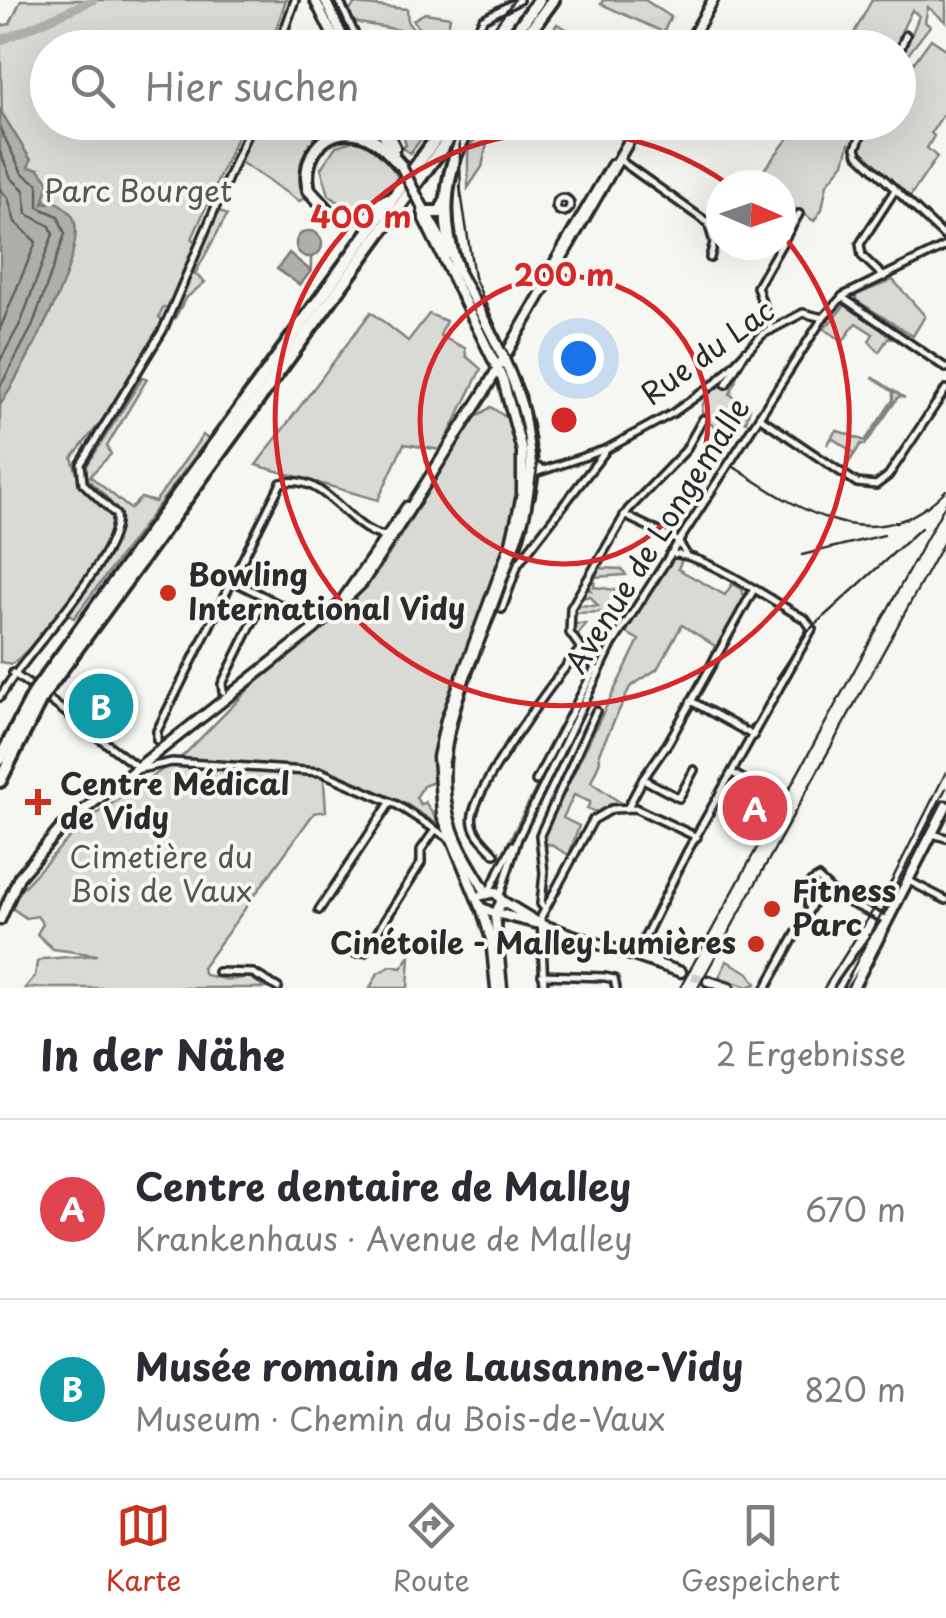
<!DOCTYPE html>
<html lang="de">
<meta charset="utf-8">
<style>
:root{--surface:#fff;--page:#f7f7f7;--text:#2b2b33;--muted:#7c7c81;--line:#e1e1e2;--accent:#c8321e}
body{margin:0;font-family:"Playpen Sans",sans-serif;background:var(--page);color:var(--text)}
.compass{position:absolute;left:706px;top:170px;width:90px;height:90px;border-radius:50%;background:var(--surface);box-shadow:0 10px 40px #0002;rotate:92deg}
.you{position:absolute;left:578px;top:358px;width:35px;height:35px;margin:-25px;border:8px solid #fff;border-radius:50%;background:#1a73e8;box-shadow:0 0 0 15px #1a73e833}
.badge{display:grid;place-items:center;width:65px;height:65px;border-radius:50%;background:var(--accent);color:#fff;font-size:32px;font-weight:700}
.pin{position:absolute;translate:-50% -50%;border:5px solid #fff;box-shadow:0 2px 10px #0006}
.list{margin:0;padding:0;list-style:none}
h2{display:flex;justify-content:space-between;align-items:center;height:130px;margin:0;padding:0 40px;font-size:42px}
h2 small{font-size:32px;font-weight:400;color:var(--muted)}
.list li{display:grid;grid-template-columns:65px 1fr auto;gap:30px;align-items:center;box-sizing:border-box;height:180px;padding:0 40px;border-top:2px solid var(--line)}
.list b{display:block;font-size:38px;white-space:nowrap}
.list p{margin:0;font-size:32px;white-space:nowrap;color:var(--muted)}
.list em{font-size:32px;font-style:normal;color:var(--muted)}
.icon{flex:none;width:55px;height:55px;fill:none;stroke:currentColor;stroke-width:2;stroke-linecap:round;stroke-linejoin:round}
.map{position:relative;flex:none;width:946px;height:988px;overflow:hidden}
.search{position:absolute;background:var(--surface);box-shadow:0 10px 40px #0002;left:30px;right:30px;top:30px;height:110px;display:flex;align-items:center;gap:25px;box-sizing:border-box;padding:0 35px;border-radius:55px;color:var(--muted);font-size:38px}
.sheet{height:490px;background:var(--surface)}
nav{display:flex;justify-content:space-around;align-items:center;box-sizing:border-box;height:140px;border-top:2px solid var(--line);background:var(--surface);font-size:28px;color:var(--muted)}
nav a{display:grid;justify-items:center;gap:5px}
nav .on{color:var(--accent)}
.map>svg:first-child{display:block}
</style>
<div class="map">
<svg width="946" height="988" viewBox="0 0 946 988">
<rect width="100%" height="100%" fill="#f6f6f2"/>
<filter id="ink" filterUnits="userSpaceOnUse"><feTurbulence type="fractalNoise" baseFrequency=".01" numOctaves="2"/><feDisplacementMap in="SourceGraphic" scale="20" xChannelSelector="R" yChannelSelector="G"/><feConvolveMatrix kernelMatrix="1 2 1 2 8 2 1 2 1" color-interpolation-filters="sRGB"/></filter>
<g filter="url(#ink)">
<g fill="#d9d9d5" stroke="#828280" stroke-width="2.5">
<path d="M21,0H286L270,47L48,48V122L243,123L192,239L196,243L169,308L163,307L159,317L164,322L115,404L72,458L82,488L112,515C120,548 39,643 12,664L0,662V405L11,388L52,201L42,204L46,200L27,166L31,160L2,118L0,26L10,24Z"/>
<path d="M603,0H645L671,17L663,32L601,4Z"/>
<path d="M872,0H946V22L928,7L925,22L930,26L899,66L919,16L912,10L899,36L898,48H846Z"/>
<path d="M354,4L407,9L408,23L418,33L353,22L349,13Z"/>
<path d="M425,13L450,17L446,38L423,34L413,20Z"/>
<path d="M557,24L601,47H562L548,38Z"/>
<path d="M931,39L946,49V110L931,133L934,136L927,148L937,157L909,198L857,150L868,123L898,122L899,83Z"/>
<path d="M254,123H359C349,130 339,127 328,132C302,143 298,175 308,197L299,201L239,161Z"/>
<path d="M400,123H434L410,153L402,148L406,145Z"/>
<path d="M486,123H500V128L488,139L482,167L468,188V149Z"/>
<path d="M800,123H865L854,146L849,144L844,163L827,184L822,209L814,221L781,199V185H759L756,180Z"/>
<path d="M356,140L381,151L398,177C379,200 356,219 329,195L321,168L336,146Z"/>
<path d="M218,210L227,215L195,274L205,282L185,299L175,318L173,313Z"/>
<path d="M893,280L925,316L913,336L856,300V295Z"/>
<path d="M845,305L893,337V339L888,338L879,352L869,341L873,334L856,323L843,341L824,329Z"/>
<path d="M371,312L408,341L429,314L446,321L440,336L465,348L466,356L481,369L441,450L404,444L378,500L256,465Z"/>
<path d="M734,368L729,375L736,380L730,394L750,408L746,422L733,414L722,430C681,413 712,390 734,368Z"/>
<path d="M143,377L147,379L107,446L111,454L90,476L130,509L141,498L155,502L203,435L208,439L74,618L67,614C93,578 143,530 101,492C92,483 85,480 86,467Z"/>
<path d="M872,377L905,398L899,396L865,445L861,444L846,467L854,453L832,438L827,445L836,430L865,441L893,400V392Z"/>
<path d="M491,407L507,418C512,438 520,459 519,479C516,583 435,676 434,782L423,786L416,798L421,805L425,802L437,820L435,823L408,805L323,767L326,811L314,813L202,968L205,975L229,980L249,977L266,988H25L35,976L37,962L43,959L97,955L53,949L37,934L43,924L37,916L26,918L12,908L17,894L82,824L184,755L251,687L345,611L380,569L473,419Z"/>
<path d="M676,555L683,557L678,569L725,595L732,584L742,589L745,600L712,660L708,661L715,646L682,625L657,669L630,687L599,753L600,761L591,782L621,803L597,812L587,809L590,802L574,795L563,818L579,826L569,855L549,844L542,848L545,831L639,640L625,632Z"/>
<path d="M597,568L622,569L626,575L595,577L594,587L616,590L610,612L573,613V624H586L577,636C570,626 572,615 576,605L598,606L590,596L579,599L584,589L590,590L586,586Z"/>
<path d="M591,680L524,821L503,853Z"/>
<path d="M410,956L408,988H370L378,973L392,966L401,968Z"/>
<path d="M727,961L749,973L756,984L747,987L719,977Z"/>
</g>
<g fill="#aeaeab" stroke="#7a7a78" stroke-width="2.5">
<path d="M0,110L31,160L28,167L39,169L49,182L43,204L55,201C61,205 70,210 73,217C90,252 20,373 0,405Z"/>
<circle cx="309" cy="244" r="13"/>
<path d="M289,253L311,271L300,285L277,269Z"/>
</g>
<g fill="none" stroke-linecap="round" stroke-linejoin="round">
<g stroke="#5f5f5e" stroke-width="2.5">
<path d="M0,128L22,173L38,184V207L58,216L65,234L32,327L0,387"/>
<path d="M0,152L11,178L24,190L27,214L50,226L53,234L21,322L0,361"/>
<path d="M0,189L8,198L15,222L36,242L0,329"/>
</g>
<path stroke="#7a7a78" stroke-width="2.5" d="M311,257V270"/>
<path stroke="#aeaeab" stroke-width="9" d="M2,40L93,0"/>
<path stroke="#cdcdca" stroke-width="8" stroke-dasharray="8 4" stroke-linecap="butt" d="M681,972L708,981"/>
<defs>
<g id="minor">
<path d="M339,0L361,48"/>
<path d="M278,48L295,0"/>
<path d="M469,48L483,19L519,0"/>
<path d="M898,54L906,35"/>
<path d="M866,122L856,148L858,154L946,238"/>
<path d="M618,159L708,223L714,242L710,258"/>
<circle cx="563" cy="205" r="7"/>
<path d="M781,245L799,214"/>
<path d="M884,277L862,256L860,244L895,190"/>
<path d="M842,297L946,368"/>
<path d="M771,330L757,287L781,245"/>
<path d="M726,384L746,351"/>
<path d="M759,417L857,483L876,485L888,476L946,389"/>
<path d="M533,453L534,466L543,469"/>
<path d="M531,496L535,473L607,449L673,413L717,382L763,334L803,313L823,318"/>
<path d="M624,515L678,541L686,554"/>
<path d="M233,581L265,597"/>
<path d="M502,609L518,564L607,449"/>
<path d="M598,672L570,633L571,608L628,510L685,451L703,419"/>
<path d="M13,673L35,689"/>
<path d="M223,692L222,684L265,597L297,614H309"/>
<path d="M44,696L140,769L172,762L321,772L397,805L450,839"/>
<path d="M0,697C23,654 122,558 116,515L83,483L81,464L163,330L252,122"/>
<path d="M691,701L754,736"/>
<path d="M157,740V731L281,483C329,471 350,537 389,536"/>
<path d="M694,770L679,798L643,779L668,743L753,591"/>
<path d="M734,774L760,789L738,828"/>
<path d="M536,781L594,670"/>
<path d="M628,807L643,779"/>
<path d="M933,834L946,838"/>
<path d="M495,854C485,843 469,831 473,814C480,781 555,678 580,650"/>
<path d="M909,881L946,900"/>
<path d="M489,891L513,845"/>
<path d="M500,895L518,838L612,645L823,318L843,296L946,246"/>
<path d="M808,905L810,883L818,878L838,897L888,921"/>
<path d="M545,909L541,904L544,873L540,835L596,711"/>
<path d="M319,910L390,803"/>
<path d="M355,953L365,952L421,863V850L435,830"/>
<path d="M635,957L687,852L812,629L805,619C775,603 701,551 670,554"/>
<path d="M218,972L253,973L278,988"/>
<path d="M542,975L605,977L614,979L616,988"/>
<path d="M544,988L541,917L593,820L612,809L635,808L697,837"/>
<path d="M766,988L818,894"/>
</g>
<g id="major">
<path d="M315,0L339,48"/>
<path d="M325,0L348,48"/>
<path d="M686,48L713,0"/>
<path d="M376,122L394,153"/>
<path d="M383,122L395,147"/>
<path d="M420,202L449,254"/>
<path d="M424,212V219L503,380L522,451V495L511,543L446,720L438,757L442,815L480,907L495,914L502,901"/>
<path d="M456,267C485,322 525,386 530,449C539,575 419,694 449,817C456,846 472,868 486,892"/>
<path d="M551,269L612,165"/>
<path d="M344,598L407,507"/>
<path d="M482,895L495,892L502,901"/>
<path d="M502,901L540,924L681,972"/>
<path d="M482,910L491,939L496,988"/>
<path d="M496,913L535,923"/>
<path d="M495,914L502,988"/>
<path d="M0,920L19,877L61,828L314,629L362,583L483,394L640,122"/>
<path d="M708,981L729,988"/>
<path d="M840,988L885,924"/>
<path d="M853,988L946,806"/>
</g>
<g id="highway">
<path d="M504,48L539,0"/>
<path d="M518,48L553,0"/>
<path d="M386,200L361,216L330,213L309,190C300,156 327,122 364,135C379,141 390,154 401,166"/>
<path d="M424,212H440L446,201"/>
<path d="M457,268C439,219 444,166 472,122"/>
<path d="M39,686L448,122"/>
<path d="M46,691L461,122"/>
<path d="M0,759L34,694"/>
<path d="M0,781L41,699"/>
</g>
</defs>
<use href="#minor" stroke="#2b2b2b" stroke-width="12"/>
<use href="#major" stroke="#2b2b2b" stroke-width="15"/>
<use href="#highway" stroke="#2b2b2b" stroke-width="18"/>
<use href="#minor" stroke="#f6f6f2" stroke-width="5"/>
<use href="#major" stroke="#f6f6f2" stroke-width="8"/>
<use href="#highway" stroke="#f6f6f2" stroke-width="10"/>
<g stroke="#2b2b2b" stroke-width="2.5">
<path d="M479,48L514,0"/>
<path d="M459,122L461,198"/>
<path d="M448,766L463,702L530,516L537,468L526,395L474,277L460,186"/>
<path d="M506,939L507,949"/>
<path d="M843,988L946,788"/>
</g>
<g stroke="#2b2b2b" stroke-width="2.5">
<path d="M734,467C800,511 877,562 946,490"/>
<path d="M802,555L884,535"/>
<path d="M777,678L809,630L921,528"/>
<path d="M750,727L752,724"/>
<path d="M680,988L946,503"/>
<path d="M698,988L946,538"/>
<path d="M824,988L891,882L946,772"/>
</g>
<defs>
<path id="major-bridge" d="M401,166L420,202"/>
<g id="highway-bridge">
<path d="M34,694L39,686"/>
<path d="M41,699L46,691"/>
</g>
</defs>
<use href="#major-bridge" stroke="#2b2b2b" stroke-width="15" stroke-linecap="butt"/>
<use href="#highway-bridge" stroke="#2b2b2b" stroke-width="18" stroke-linecap="butt"/>
<use href="#major-bridge" stroke="#f6f6f2" stroke-width="8"/>
<use href="#highway-bridge" stroke="#f6f6f2" stroke-width="10"/>
</g>
</g>
<g fill="none" stroke="#d62828" stroke-width="5">
<circle cx="564" cy="420" r="144"/>
<path d="M782 234A287 287 0 1 1 729 185"/>
</g>
<g fill="#c8321e" stroke="#f6f6f2" stroke-width="4">
<circle cx="168" cy="593" r="10"/>
<path d="M33 787h10v10h10v10h-10v10h-10v-10h-10v-10h10z"/>
<circle cx="772" cy="909" r="10"/>
<circle cx="756" cy="944" r="10"/>
</g>
<g text-anchor="middle" stroke-width="8" stroke-linejoin="round" paint-order="stroke">
<g font-size="30" fill="#565656" stroke="#f6f6f2">
<text x="138" y="202">Parc Bourget</text>
<text x="161" y="868">Cimetière du<tspan x="161" dy="34">Bois de Vaux</tspan></text>
</g>
<g font-size="30" fill="#2b2b2b" stroke="#f6f6f2">
<text transform="translate(708 353) rotate(-36)" y="10">Rue du Lac</text>
<text transform="translate(658 536) rotate(-58)" y="10">Avenue de Longemalle</text>
</g>
<g font-size="30" font-weight="bold" fill="#2b2b2b" stroke="#f6f6f2" text-anchor="start">
<text x="188" y="586">Bowling<tspan x="188" dy="34">International Vidy</tspan></text>
<text x="60" y="795">Centre Médical<tspan x="60" dy="34">de Vidy</tspan></text>
<text x="792" y="902">Fitness<tspan x="792" dy="34">Parc</tspan></text>
<text x="736" y="954" text-anchor="end">Cinétoile - Malley Lumières</text>
</g>
</g>
<circle cx="564" cy="420" r="15" fill="#d62828" stroke="#f6f6f2" stroke-width="5"/>
<g font-size="30" text-anchor="middle" font-weight="bold" fill="#d62828" stroke="#f6f6f2" stroke-width="8" stroke-linejoin="round" paint-order="stroke">
<text x="361" y="228">400 m</text>
<text x="564" y="286">200 m</text>
</g>
</svg>
<svg class="compass" viewBox="-18 -18 36 36"><path d="M0-13l5 13h-10z" fill="#e53935"/><path d="M0 13l5-13h-10z" fill="#7c7c81"/></svg>
<div class="you"></div>
<div class="pin badge" style="left:755px;top:808px;background:#e0444e">A</div>
<div class="pin badge" style="left:101px;top:706px;background:#0f9aa8">B</div>
<div class="search"><svg class="icon" aria-label="search" viewBox="0 0 24 24"><circle cx="10" cy="10" r="6"/><path d="M15 15l6 6"/></svg>Hier suchen</div>
</div>
<section class="sheet">
<h2>In der Nähe<small>2 Ergebnisse</small></h2>
<ul class="list">
<li><span class="badge" style="background:#e0444e">A</span><div><b>Centre dentaire de Malley</b><p>Krankenhaus · Avenue de Malley</p></div><em>670 m</em></li>
<li><span class="badge" style="background:#0f9aa8">B</span><div><b>Musée romain de Lausanne-Vidy</b><p>Museum · Chemin du Bois-de-Vaux</p></div><em>820 m</em></li>
</ul>
</section>
<nav>
<a class="on"><svg class="icon" aria-label="map" viewBox="0 0 24 24"><path d="M3 6l6-2 6 2 6-2v14l-6 2-6-2-6 2zM9 4v14M15 6v14"/></svg>Karte</a>
<a><svg class="icon" aria-label="directions" viewBox="0 0 24 24"><path d="M12 3l9 9-9 9-9-9zM9 14v-3h6M13 9l2 2-2 2"/></svg>Route</a>
<a><svg class="icon" aria-label="saved" viewBox="0 0 24 24"><path d="M7 4h10v16l-5-4-5 4z"/></svg>Gespeichert</a>
</nav>
